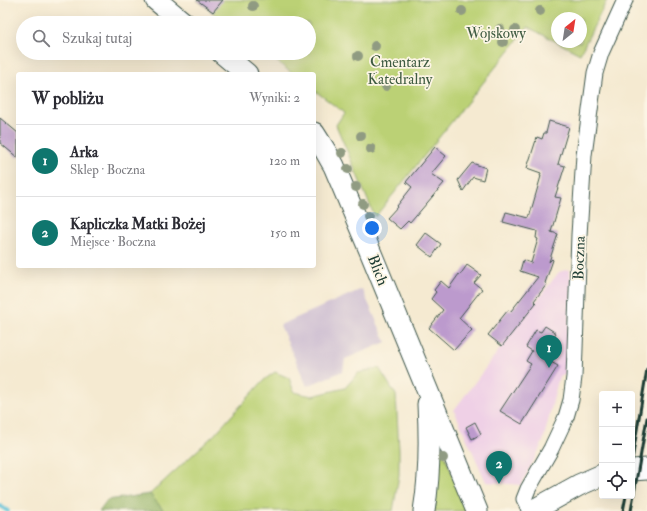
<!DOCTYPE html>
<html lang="pl">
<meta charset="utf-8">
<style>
:root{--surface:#fff;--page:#f7f7f7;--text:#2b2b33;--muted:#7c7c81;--line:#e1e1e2;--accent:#0f766e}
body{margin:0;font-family:"IM FELL Double Pica",serif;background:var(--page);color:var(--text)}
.controls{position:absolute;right:12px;bottom:12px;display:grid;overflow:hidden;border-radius:4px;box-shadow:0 4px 16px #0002}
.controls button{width:36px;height:36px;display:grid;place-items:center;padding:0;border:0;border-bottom:1px solid var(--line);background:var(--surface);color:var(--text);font:20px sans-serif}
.compass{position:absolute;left:551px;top:12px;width:36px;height:36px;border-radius:50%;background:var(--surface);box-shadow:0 4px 16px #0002;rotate:30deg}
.you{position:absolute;left:372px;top:228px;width:14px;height:14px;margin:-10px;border:3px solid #fff;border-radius:50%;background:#1a73e8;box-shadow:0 0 0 6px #1a73e833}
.badge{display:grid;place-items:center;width:26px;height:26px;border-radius:50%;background:var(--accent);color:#fff;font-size:13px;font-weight:700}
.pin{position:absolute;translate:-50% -33px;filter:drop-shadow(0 1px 2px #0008)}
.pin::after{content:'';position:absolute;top:21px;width:14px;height:12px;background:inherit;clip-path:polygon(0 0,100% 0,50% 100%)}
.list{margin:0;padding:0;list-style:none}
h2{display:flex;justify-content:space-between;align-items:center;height:52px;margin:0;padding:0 16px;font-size:17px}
h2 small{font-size:13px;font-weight:400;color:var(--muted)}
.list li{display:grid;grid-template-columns:26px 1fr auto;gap:12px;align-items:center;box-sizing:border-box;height:72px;padding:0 16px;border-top:1px solid var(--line)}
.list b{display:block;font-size:15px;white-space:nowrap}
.list p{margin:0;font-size:13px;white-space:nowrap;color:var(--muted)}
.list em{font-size:13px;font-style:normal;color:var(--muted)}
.icon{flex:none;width:22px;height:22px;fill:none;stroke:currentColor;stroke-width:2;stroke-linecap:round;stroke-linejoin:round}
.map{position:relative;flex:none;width:647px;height:511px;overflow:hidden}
.search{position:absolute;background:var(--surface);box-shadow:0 4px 16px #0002;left:16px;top:16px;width:300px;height:44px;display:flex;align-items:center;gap:10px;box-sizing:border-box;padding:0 14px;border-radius:22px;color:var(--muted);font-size:15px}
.panel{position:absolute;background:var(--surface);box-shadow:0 4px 16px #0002;left:16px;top:72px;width:300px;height:196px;border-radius:4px}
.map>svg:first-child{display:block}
</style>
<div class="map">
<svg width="647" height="511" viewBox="0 0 647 511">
<rect width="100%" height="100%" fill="#fcf5e5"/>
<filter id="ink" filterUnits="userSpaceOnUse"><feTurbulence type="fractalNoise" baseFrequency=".025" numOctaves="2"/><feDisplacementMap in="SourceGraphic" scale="8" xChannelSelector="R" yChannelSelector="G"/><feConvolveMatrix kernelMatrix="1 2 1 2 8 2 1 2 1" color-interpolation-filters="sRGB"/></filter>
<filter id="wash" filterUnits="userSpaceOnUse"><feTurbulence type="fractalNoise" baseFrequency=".012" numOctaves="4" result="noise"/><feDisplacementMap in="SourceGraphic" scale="16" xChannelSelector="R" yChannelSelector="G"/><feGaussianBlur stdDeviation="0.9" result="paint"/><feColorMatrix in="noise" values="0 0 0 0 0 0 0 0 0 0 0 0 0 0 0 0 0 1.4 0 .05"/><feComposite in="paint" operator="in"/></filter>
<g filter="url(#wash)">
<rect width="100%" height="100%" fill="#f5ead1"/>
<path fill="#efd0e6" d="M569,269L572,285L565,375L559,376L543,442L521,485L486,482L454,410L511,334L559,272Z"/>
<path fill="#cdbed2" d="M362,289L386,342L345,359L343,371L307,386L280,325Z"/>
<g fill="#bbd175" stroke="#6d8754" fill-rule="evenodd">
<path d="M197,0H607L580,54L528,27L375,217L336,125L344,113L314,90V74H293L266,53H309V23H226ZM557,18H581V42H557Z"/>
<path d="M379,368L396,395L399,451V475L393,511H164L150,494L214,435L264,380L275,372L289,378L294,392L312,396L345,388L358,373Z"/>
<path d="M438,438L467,511H433Z"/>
</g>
<path fill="#94b366" stroke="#5a784d" d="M150,494L164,511H99L107,500Z"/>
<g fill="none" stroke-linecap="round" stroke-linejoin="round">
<path stroke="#5cc1d9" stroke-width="4" d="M0,506L8,511"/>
</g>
<g id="blocks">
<g fill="#bc9acd">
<path d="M197,0H223L213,12Z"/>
<path d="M0,118L18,133V158L0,143Z"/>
<path d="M549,121L569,127L558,164L565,166L555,197L561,198L551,232L558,234L549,262L552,259L553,260L545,283L547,284L534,301L536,303L502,346L488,335L508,310L511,311L538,277L520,271L523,260L531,263L538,239L536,238L537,231L503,222L506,212L529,218L541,176H540L541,173L527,168L537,137L542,139L544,133H546Z"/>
<path d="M435,147L446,156L431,174L444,183L410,223L408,221L400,229L387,218L398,206H397L412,187L406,182Z"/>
<path d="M472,163L486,168L483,180L473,177L463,191L458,180Z"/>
<path d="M426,233L441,244L432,257L417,245Z"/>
<path d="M467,265L481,275L474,283L482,289L459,318L472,330L454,350L429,328L443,310L431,299L436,292L434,290L441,281L449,288L459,274L460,275Z"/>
<path d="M545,326L556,333L542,357L558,366L522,424L500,411L531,364L526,361L532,351L526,347L536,330L541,332Z"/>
<path d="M475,422L481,434L472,439L466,427Z"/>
</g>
</g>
</g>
<g filter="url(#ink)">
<use href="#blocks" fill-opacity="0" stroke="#3f574c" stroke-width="1"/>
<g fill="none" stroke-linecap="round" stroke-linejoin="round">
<defs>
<path id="street" d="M530,511L524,499L528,489L551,449L566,417L571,400L574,377L579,235L584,155L595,73L601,53L625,0"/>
<g id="secondary">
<path d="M156,0L184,23"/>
<path d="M222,53L247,74"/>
<path d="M314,133L326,152L334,166L370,251L477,511"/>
<path d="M632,470L647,469"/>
<path d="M424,511C430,476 430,440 428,404"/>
<path d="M532,511L579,485L602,475"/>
</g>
</defs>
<use href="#street" stroke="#3f574c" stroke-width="17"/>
<use href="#secondary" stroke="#3f574c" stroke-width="23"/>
<use href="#street" stroke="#fff" stroke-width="15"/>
<use href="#secondary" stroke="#fff" stroke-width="21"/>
<g stroke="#1f3d34" stroke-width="3">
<path d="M632,460L647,369"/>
<path d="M623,511L626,496"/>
<path d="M631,511L647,418"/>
</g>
</g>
<g fill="#909b82">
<circle cx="253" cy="6" r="5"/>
<circle cx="462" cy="11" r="5"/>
<circle cx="540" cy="11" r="5"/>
<circle cx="500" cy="29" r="5"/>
<circle cx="515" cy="30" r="5"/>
<circle cx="503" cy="42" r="5"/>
<circle cx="375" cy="46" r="5"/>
<circle cx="358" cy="56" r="5"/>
<circle cx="386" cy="86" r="5"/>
<circle cx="361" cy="136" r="5"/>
<circle cx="371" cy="149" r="5"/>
<circle cx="342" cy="153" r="5"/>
<circle cx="348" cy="169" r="5"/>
<circle cx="356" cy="187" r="5"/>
<circle cx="363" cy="204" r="5"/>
<circle cx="368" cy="216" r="5"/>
<circle cx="443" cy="458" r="5"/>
</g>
</g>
<g text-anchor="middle" stroke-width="3.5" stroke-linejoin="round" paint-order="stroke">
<g font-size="15" fill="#3e5b41" stroke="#fcf5e5">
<text x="496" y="38">Wojskowy</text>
<text x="400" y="67">Cmentarz<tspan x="400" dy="17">Katedralny</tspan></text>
</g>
<g font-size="15" fill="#1f3d34" stroke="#fcf5e5">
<text transform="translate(579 258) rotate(-88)" y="5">Boczna</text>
<text transform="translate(378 270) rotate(68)" y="5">Blich</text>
</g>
</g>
</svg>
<div class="controls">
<button>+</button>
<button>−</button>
<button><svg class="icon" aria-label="locate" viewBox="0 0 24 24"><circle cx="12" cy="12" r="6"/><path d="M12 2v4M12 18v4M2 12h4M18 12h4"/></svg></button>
</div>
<svg class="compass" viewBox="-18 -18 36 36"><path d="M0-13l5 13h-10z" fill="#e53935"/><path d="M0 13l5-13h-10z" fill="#7c7c81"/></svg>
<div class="you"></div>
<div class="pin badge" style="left:549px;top:368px">1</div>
<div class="pin badge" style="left:499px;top:484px">2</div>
<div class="search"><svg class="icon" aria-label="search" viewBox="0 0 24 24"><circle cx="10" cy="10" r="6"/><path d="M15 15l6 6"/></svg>Szukaj tutaj</div>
<section class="panel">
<h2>W pobliżu<small>Wyniki: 2</small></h2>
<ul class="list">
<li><span class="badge">1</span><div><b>Arka</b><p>Sklep · Boczna</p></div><em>120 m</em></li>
<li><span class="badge">2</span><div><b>Kapliczka Matki Bożej</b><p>Miejsce · Boczna</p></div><em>150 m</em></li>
</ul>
</section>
</div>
